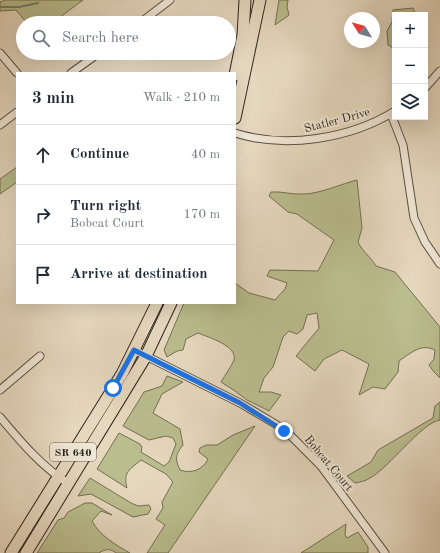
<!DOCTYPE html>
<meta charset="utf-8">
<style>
:root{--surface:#fff;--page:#f6f6f7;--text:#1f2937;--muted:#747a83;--line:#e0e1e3}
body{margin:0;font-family:"Old Standard TT",serif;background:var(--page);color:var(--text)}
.controls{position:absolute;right:12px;top:12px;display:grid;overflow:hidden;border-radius:0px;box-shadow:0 4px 16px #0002}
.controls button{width:36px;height:36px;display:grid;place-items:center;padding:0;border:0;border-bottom:1px solid var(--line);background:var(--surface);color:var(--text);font:20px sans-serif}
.compass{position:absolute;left:344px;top:12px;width:36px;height:36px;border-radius:50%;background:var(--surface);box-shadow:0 4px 16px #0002;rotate:307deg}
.stop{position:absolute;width:12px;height:12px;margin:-9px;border:3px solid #1a73e8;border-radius:50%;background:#fff}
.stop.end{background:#1a73e8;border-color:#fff;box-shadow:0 1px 4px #0008}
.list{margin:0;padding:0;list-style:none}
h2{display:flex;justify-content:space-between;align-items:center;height:52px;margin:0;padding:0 16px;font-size:17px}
h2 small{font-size:13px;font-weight:400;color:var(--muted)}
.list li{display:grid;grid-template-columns:26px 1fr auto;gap:12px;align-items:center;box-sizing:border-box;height:60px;padding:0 16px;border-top:1px solid var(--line)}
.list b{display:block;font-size:15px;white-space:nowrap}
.list p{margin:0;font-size:13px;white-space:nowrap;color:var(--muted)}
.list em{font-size:13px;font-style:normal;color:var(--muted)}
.icon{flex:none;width:22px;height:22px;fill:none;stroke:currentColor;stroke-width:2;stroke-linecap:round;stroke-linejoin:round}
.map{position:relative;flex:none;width:440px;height:553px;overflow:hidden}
.search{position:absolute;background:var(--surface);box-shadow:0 4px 16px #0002;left:16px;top:16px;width:220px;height:44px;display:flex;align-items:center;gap:10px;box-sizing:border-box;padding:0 14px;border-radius:22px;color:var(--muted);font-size:15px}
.panel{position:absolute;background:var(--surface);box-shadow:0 4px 16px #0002;left:16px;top:72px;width:220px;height:232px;border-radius:0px}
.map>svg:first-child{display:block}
</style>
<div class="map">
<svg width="440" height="553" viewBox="0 0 440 553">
<rect width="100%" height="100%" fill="#e6d8bf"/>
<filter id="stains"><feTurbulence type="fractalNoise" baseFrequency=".005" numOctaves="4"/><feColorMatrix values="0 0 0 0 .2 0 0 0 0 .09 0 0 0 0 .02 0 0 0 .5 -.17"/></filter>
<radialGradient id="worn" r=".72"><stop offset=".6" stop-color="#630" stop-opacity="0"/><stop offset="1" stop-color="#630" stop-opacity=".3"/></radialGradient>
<g fill="#babd8e" stroke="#747054">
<path d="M5,0H83L52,23H27L16,10L0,11V2Z"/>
<path d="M279,0H288L287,7L289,15L275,25Z"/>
<path d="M413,8L416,15H395V49L388,45L387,31L392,22L393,10Z"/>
<path d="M17,167V182L0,194V179Z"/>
<path d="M357,180L362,228L358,242C362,251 370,256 376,266L395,272L440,327V378L434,372L429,365L434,359L435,350C421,343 411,353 399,361L398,372L385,389L373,387L359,395L369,364L342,350L324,359L315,371L296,356L319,328L317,313L307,315L303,329L297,334L289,331L283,337L273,367L264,378L259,392H271L281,395L269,411L247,400L235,391L221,382C225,375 231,367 234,360C238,346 208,337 198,333L186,339L183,350L177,351L167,357L164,350L184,303H235V283L249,293L275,300L285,289L287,283L267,276L270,270L318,271L334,240L297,214L288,212L269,196L271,192C282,191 292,195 305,194C322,193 341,184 357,180Z"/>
<path d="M167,376L183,382L162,394L153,413L180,429L183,445C175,455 175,459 180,470C191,474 203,470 208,459L199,452L200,448L206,445H217L233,435L255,426L168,553H147L165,525L156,519L163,508L162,502L173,482L166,474L141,460C129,470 123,472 127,488L97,469L119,433L140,444L142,447L141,452L164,466L169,462L176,444L173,438L166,436L149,440L123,426L144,392L162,386Z"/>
<path d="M440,402V420C421,423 389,468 370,478C366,481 360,482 355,483L347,476L371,462L378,450L433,418L435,406Z"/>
<path d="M90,478L131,503L138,506L149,505L151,509L148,514L133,517L91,494L78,496Z"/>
<path d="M85,503H92L112,515L101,511L92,521C100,536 116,545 130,553H116C110,548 105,549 99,553H37L58,520L64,518L68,512Z"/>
<path d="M346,524L345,535L347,538L358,532L368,547V553H301Z"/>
</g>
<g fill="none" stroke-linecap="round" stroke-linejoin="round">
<path stroke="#6d7f71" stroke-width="2" d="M0,7H19L38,3"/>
<defs>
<g id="street">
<path d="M140,23L170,0"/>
<path d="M0,53L17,73"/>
<path d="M71,73L99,53"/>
<path d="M425,88L440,71"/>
<path d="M391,114L403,145L414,218L425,242L440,264"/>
<path d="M0,125L17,112"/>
<path d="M235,133C285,149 350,139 395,111"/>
<path d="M134,350L240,403L277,425L291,436L321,466L385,553"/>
<path d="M0,390L40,356"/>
<path d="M0,417C21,442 41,466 69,484"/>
</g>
<g id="primary">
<path d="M235,75L243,35L245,0"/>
<path d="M235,118L260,0"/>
<path d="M11,553L122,374L157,303"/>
<path d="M26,553L146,356L171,303"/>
</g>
</defs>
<use href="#street" stroke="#5b5144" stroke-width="9"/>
<use href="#primary" stroke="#2d241b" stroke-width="13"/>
<use href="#street" stroke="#efe6d5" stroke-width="7"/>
<use href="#primary" stroke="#e6d8bf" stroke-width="11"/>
</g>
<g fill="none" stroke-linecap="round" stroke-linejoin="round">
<path stroke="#1a73e8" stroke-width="5" d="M113,388L134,350L240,403L284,431"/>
</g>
<g text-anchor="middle" stroke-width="4" stroke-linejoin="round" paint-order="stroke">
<rect fill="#efe6d5" stroke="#675e53" stroke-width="1" x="50" y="443" width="46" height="18" rx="3"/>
<g font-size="11" font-weight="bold" fill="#2d241b">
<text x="73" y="456">SR 640</text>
</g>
<g font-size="12" fill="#2d241b" stroke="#efe6d5">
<text transform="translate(337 120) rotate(-15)" y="4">Statler Drive</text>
<text transform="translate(329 463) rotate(50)" y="4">Bobcat Court</text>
</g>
</g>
<rect width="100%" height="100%" filter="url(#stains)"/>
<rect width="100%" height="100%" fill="url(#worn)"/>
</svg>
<div class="controls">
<button>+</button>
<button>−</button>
<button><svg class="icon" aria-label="layers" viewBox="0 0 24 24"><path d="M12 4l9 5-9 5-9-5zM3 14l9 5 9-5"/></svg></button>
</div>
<svg class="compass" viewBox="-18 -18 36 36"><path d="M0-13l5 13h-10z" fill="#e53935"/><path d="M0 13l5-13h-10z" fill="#747a83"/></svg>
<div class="stop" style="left:113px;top:388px"></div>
<div class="stop end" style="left:284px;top:431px"></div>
<div class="search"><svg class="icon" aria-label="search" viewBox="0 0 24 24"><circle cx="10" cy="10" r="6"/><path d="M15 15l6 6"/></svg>Search here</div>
<section class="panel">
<h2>3 min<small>Walk · 210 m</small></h2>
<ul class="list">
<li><svg class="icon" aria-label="ahead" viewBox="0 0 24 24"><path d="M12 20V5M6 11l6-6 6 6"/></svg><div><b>Continue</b></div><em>40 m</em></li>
<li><svg class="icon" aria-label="right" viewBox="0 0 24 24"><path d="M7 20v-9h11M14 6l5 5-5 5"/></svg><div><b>Turn right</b><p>Bobcat Court</p></div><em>170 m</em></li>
<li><svg class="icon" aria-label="arrive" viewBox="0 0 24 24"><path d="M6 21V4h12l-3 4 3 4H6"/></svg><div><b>Arrive at destination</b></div></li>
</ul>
</section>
</div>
